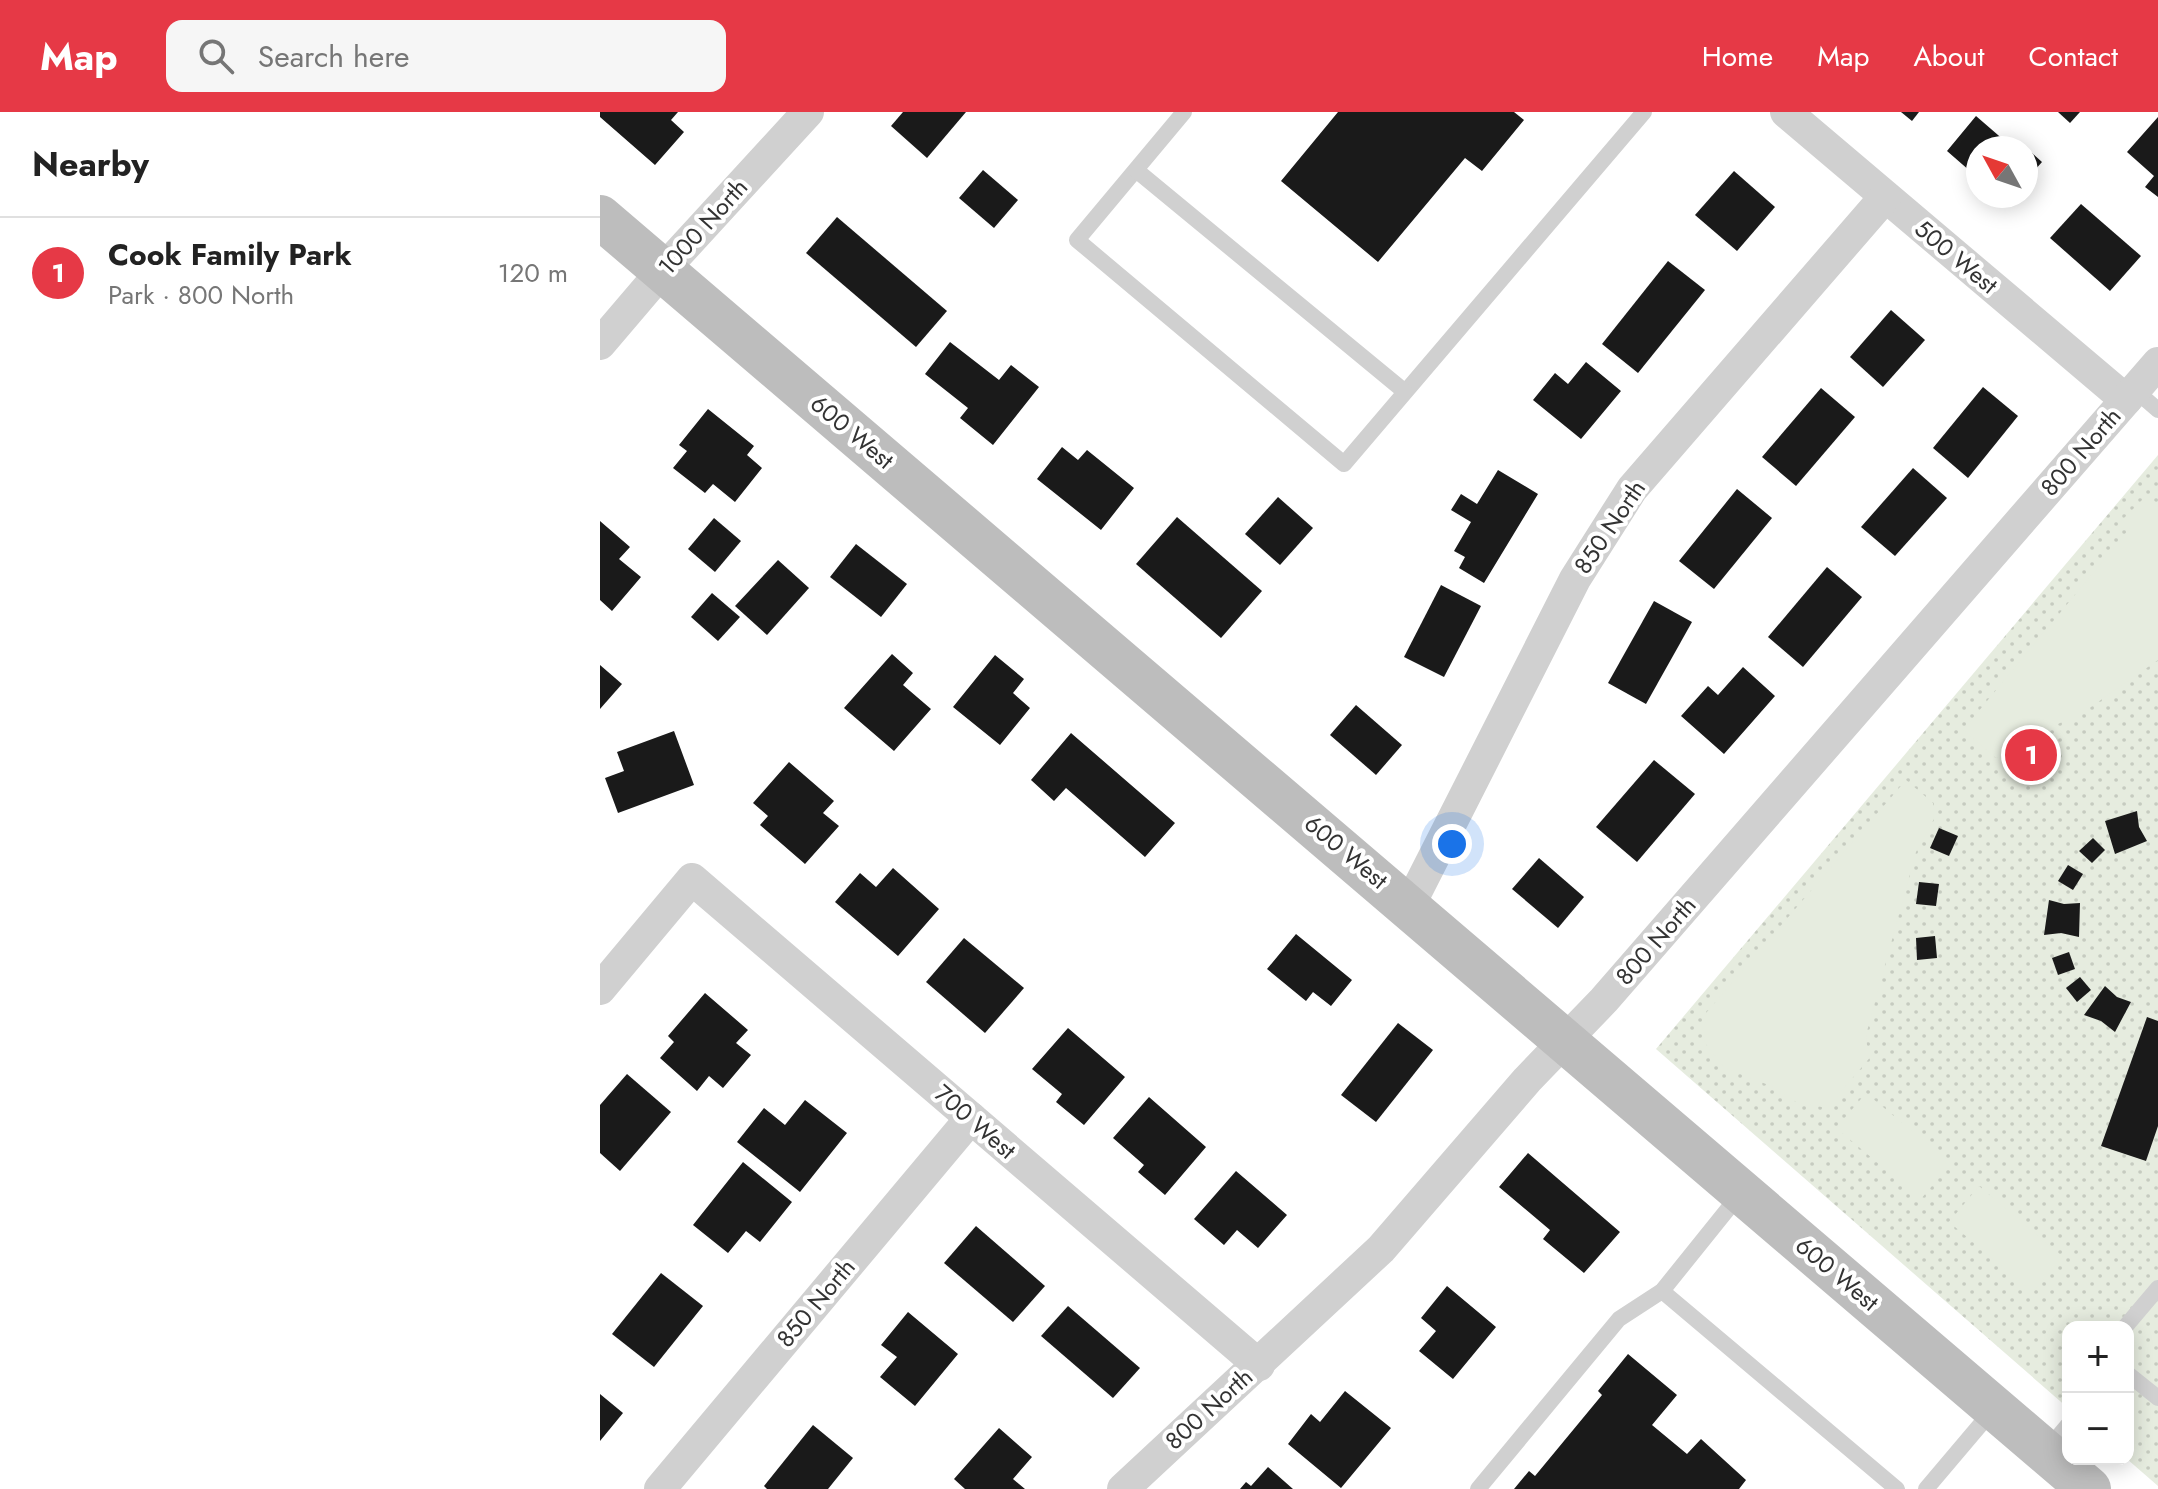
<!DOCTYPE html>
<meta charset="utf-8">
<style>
:root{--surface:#fff;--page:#f6f6f6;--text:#222;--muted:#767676;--line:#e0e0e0;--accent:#e63946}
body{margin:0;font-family:Jost,sans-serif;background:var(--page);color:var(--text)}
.controls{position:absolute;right:24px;bottom:24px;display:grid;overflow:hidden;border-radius:16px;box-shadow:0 4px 20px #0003}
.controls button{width:72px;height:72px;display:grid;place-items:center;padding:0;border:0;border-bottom:2px solid var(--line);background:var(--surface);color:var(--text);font:40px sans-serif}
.compass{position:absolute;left:1366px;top:24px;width:72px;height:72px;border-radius:50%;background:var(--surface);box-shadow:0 4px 20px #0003;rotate:310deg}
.you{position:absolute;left:852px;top:732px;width:28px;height:28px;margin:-20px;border:6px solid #fff;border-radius:50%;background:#1a73e8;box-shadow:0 0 0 12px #1a73e833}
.badge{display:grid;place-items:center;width:52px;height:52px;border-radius:50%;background:var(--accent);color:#fff;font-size:26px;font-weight:700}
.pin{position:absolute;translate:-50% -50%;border:4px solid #fff;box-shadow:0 2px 8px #0006}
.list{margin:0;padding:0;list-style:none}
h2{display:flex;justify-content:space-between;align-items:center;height:104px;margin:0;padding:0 32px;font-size:34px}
h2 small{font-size:26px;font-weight:400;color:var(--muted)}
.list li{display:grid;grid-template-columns:52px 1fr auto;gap:24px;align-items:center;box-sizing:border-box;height:112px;padding:0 32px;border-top:2px solid var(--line)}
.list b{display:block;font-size:30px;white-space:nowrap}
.list p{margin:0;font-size:26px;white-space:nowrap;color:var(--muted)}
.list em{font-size:26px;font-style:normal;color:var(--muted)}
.icon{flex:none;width:44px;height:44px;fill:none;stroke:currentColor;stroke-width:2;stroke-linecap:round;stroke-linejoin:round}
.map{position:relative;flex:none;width:1558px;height:1377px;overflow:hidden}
header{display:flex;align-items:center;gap:48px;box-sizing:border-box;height:112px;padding:0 40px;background:var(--accent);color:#fff}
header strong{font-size:38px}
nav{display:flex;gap:44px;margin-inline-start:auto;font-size:28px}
.search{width:560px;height:72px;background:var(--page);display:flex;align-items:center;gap:20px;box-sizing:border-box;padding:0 28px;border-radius:16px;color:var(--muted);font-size:30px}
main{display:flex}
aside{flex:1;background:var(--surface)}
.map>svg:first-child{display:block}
</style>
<header>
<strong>Map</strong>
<div class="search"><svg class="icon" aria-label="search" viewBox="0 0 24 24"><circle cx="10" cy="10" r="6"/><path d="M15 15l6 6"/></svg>Search here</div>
<nav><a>Home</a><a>Map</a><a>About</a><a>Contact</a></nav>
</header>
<main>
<aside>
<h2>Nearby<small></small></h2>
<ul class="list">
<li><span class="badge">1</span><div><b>Cook Family Park</b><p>Park · 800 North</p></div><em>120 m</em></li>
</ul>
</aside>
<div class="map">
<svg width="1558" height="1377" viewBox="0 0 1558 1377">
<defs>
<pattern id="green-dots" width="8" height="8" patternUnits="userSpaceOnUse" patternTransform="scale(2)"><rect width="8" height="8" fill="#e6ecdf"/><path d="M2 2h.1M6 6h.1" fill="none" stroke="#c6cbc0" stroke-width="1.8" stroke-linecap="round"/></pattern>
</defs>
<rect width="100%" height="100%" fill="#fff"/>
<path fill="url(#green-dots)" d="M1558,343V1374L1527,1347L1528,1215H1468V1296L1056,937Z"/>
<g fill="#e6ecdf">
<path d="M1547,383L1558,392V548L1488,597L1424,629L1405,644L1396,646L1363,618L1531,415L1523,407Z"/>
<path d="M1306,668L1333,691L1334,707L1316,740L1266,923L1267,933L1273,942L1227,996L1196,990L1171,974L1125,956L1104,930L1106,901Z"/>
<path d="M1266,981L1351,1051L1321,1087L1236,1016Z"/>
<path d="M1379,1074L1463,1145L1433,1180L1349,1110Z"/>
</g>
<g fill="#1a1a1a">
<path d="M0,0H78L71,8L84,20L55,53L0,5Z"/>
<path d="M303,0H366L327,46L291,14Z"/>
<path d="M738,0H914L924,8L882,59L865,46L778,150L681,69Z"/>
<path d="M1301,0H1319L1312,9Z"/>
<path d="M1458,0H1480L1470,11Z"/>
<path d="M1376,4L1413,36H1378V66L1347,39Z"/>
<path d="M1558,5V85L1545,75L1554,64L1527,40Z"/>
<path d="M1421,31L1442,50L1426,68V36H1417Z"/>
<path d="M383,58L418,88L394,116L359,86Z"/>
<path d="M1134,59L1175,95L1137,139L1095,103Z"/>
<path d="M1481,92L1541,144L1510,179L1450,126Z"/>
<path d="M237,105L347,199L316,235L206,141Z"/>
<path d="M1068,149L1105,178L1038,261L1002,232Z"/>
<path d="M1291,198L1325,228L1283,275L1250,245Z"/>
<path d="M350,230L399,268L411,253L439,275L393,333L360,306L368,296L325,262Z"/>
<path d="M986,250L1021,279L981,327L933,288L955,261L968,272Z"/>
<path d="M1383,275L1418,304L1368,366L1333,336Z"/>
<path d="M1221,276L1255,305L1196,374L1162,345Z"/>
<path d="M108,297L154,334L147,343L162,356L135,390L113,372L105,381L73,356L87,339L79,333Z"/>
<path d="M462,335L478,348L487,338L534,376L501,418L437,367Z"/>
<path d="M1313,356L1347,386L1295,444L1261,415Z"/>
<path d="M898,358L938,382L884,471L859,456L865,445L854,439L871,410L851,398L861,382L877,392Z"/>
<path d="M1137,377L1172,406L1114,477L1079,449Z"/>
<path d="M678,385L713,416L680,453L645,422Z"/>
<path d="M577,405L662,479L621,526L536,452Z"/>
<path d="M114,406L141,429L115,460L88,437Z"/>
<path d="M0,409L30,435L19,447L41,465L12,499L0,488Z"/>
<path d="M256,432L307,472L281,505L230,465Z"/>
<path d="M178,448L209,476L167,523L135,494Z"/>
<path d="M1227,455L1262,485L1203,555L1168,525Z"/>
<path d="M841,473L881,494L844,565L804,545Z"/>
<path d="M112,481L140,505L118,529L91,505Z"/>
<path d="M1054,489L1092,510L1046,592L1008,571Z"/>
<path d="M292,542L313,561L303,573L331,597L294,639L244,596Z"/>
<path d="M395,543L424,567L413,581L430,596L400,633L353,595Z"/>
<path d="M0,553L22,572L0,597Z"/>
<path d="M1143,555L1175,584L1124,642L1081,604L1108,574L1118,583Z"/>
<path d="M756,593L802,633L776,663L730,623Z"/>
<path d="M74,619L94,673L18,701L5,666L24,659L17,640Z"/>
<path d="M471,621L575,711L545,745L466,676L454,689L431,668Z"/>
<path d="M1054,648L1095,682L1037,750L996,715Z"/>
<path d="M189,650L234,689L223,701L239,714L205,752L160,713L168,704L153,691Z"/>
<path d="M1537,699L1539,715L1547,729L1515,742L1505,709Z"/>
<path d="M1339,716L1358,724L1349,744L1330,736Z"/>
<path d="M1493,726L1505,738L1492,751L1479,739Z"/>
<path d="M939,746L984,785L958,816L912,777Z"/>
<path d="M1468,753L1483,762L1473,778L1458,769Z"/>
<path d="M293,756L339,797L298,844L235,790L260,761L276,775Z"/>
<path d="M1319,770L1339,772L1336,794L1316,792Z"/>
<path d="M1449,788L1464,792L1480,791L1479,825L1461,821L1444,823Z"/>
<path d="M696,822L752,868L731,894L713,880L706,889L667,857Z"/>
<path d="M1335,824L1337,846L1317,848L1316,826Z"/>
<path d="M364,826L424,876L385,921L326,870Z"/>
<path d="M1469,840L1475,857L1458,863L1452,846Z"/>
<path d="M1480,865L1491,878L1477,890L1466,876Z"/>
<path d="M1505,874L1517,885L1531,890L1515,920L1501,909L1484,903Z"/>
<path d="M105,881L148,918L136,931L151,943L123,976L109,964L97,979L60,946L74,930L68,924Z"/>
<path d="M1547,905L1558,909V1014L1546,1049L1501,1034Z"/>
<path d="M798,911L833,938L776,1010L741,983Z"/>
<path d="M468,916L525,965L484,1013L456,990L462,982L432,957Z"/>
<path d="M27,962L71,1000L20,1059L0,1041V993Z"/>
<path d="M549,985L606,1035L565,1083L538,1060L544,1053L513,1026Z"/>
<path d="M205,988L247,1021L200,1080L137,1030L164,996L185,1013Z"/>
<path d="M928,1041L1020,1120L984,1161L943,1127L950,1118L899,1075Z"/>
<path d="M143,1050L192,1090L160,1130L146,1119L128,1141L93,1113Z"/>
<path d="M636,1059L687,1103L658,1136L637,1118L624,1133L594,1107Z"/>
<path d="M376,1114L445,1174L413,1210L344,1151Z"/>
<path d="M61,1161L103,1194L54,1255L12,1222Z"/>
<path d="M847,1174L896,1215L853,1267L819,1239L836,1219L821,1206Z"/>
<path d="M468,1194L540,1256L513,1286L441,1224Z"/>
<path d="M308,1200L358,1242L315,1294L280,1265L297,1245L281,1233Z"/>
<path d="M1028,1242L1077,1283L1052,1313L1087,1342L1101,1327L1146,1368L1139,1377H914L929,1359L935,1364L1002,1283L998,1279Z"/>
<path d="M745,1279L791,1316L741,1376L688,1332L711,1302L720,1310Z"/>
<path d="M0,1282L23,1301L0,1329Z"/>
<path d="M213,1313L253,1346L228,1377H167L164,1374Z"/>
<path d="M399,1316L432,1345L413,1367L425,1377H365L354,1367Z"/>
<path d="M668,1355L693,1377H640L646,1370L651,1374Z"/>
</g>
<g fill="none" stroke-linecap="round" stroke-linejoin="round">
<g stroke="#d0d0d0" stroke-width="16">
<path d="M584,0L477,128L744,352L1044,0"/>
<path d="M536,58L804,279"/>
<path d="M1535,278L1558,298"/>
<path d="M1062,1179L1297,1377"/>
<path d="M1525,1215L1558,1176"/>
<path d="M1528,1262L1558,1286"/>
<path d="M1446,1339L1468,1313"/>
<path d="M878,1377L1019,1207L1062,1179L1140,1082"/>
<path d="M1326,1377L1392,1299"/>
</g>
<g stroke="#d0d0d0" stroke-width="32">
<path d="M1186,0L1526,288"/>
<path d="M0,232L63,158L208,0"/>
<path d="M809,794L975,467L1032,377L1285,85"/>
<path d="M0,877L92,767L659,1253"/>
<path d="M60,1377L371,1006"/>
<path d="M523,1377L781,1137L927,968L1004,888L1558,251"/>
</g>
<path stroke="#bdbdbd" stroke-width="44" d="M0,105L1489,1377"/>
</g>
<g text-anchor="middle" stroke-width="8" stroke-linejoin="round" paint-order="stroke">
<g font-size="24" fill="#333" stroke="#fff">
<text transform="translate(103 115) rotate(-48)" y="8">1000 North</text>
<text transform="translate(1356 145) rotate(40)" y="8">500 West</text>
<text transform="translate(252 320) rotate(40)" y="8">600 West</text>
<text transform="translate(1481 340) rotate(-49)" y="8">800 North</text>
<text transform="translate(1010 415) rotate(-56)" y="8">850 North</text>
<text transform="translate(746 740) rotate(40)" y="8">600 West</text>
<text transform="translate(1056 829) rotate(-49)" y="8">800 North</text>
<text transform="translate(375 1010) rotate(41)" y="8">700 West</text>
<text transform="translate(1237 1162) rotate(40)" y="8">600 West</text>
<text transform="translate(216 1191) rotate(-50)" y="8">850 North</text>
<text transform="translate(609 1297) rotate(-42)" y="8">800 North</text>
</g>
</g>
</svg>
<div class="controls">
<button>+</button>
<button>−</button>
</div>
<svg class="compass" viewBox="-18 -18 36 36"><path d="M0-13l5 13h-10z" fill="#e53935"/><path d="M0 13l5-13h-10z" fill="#767676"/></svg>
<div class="you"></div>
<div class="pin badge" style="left:1431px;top:643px">1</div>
</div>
</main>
